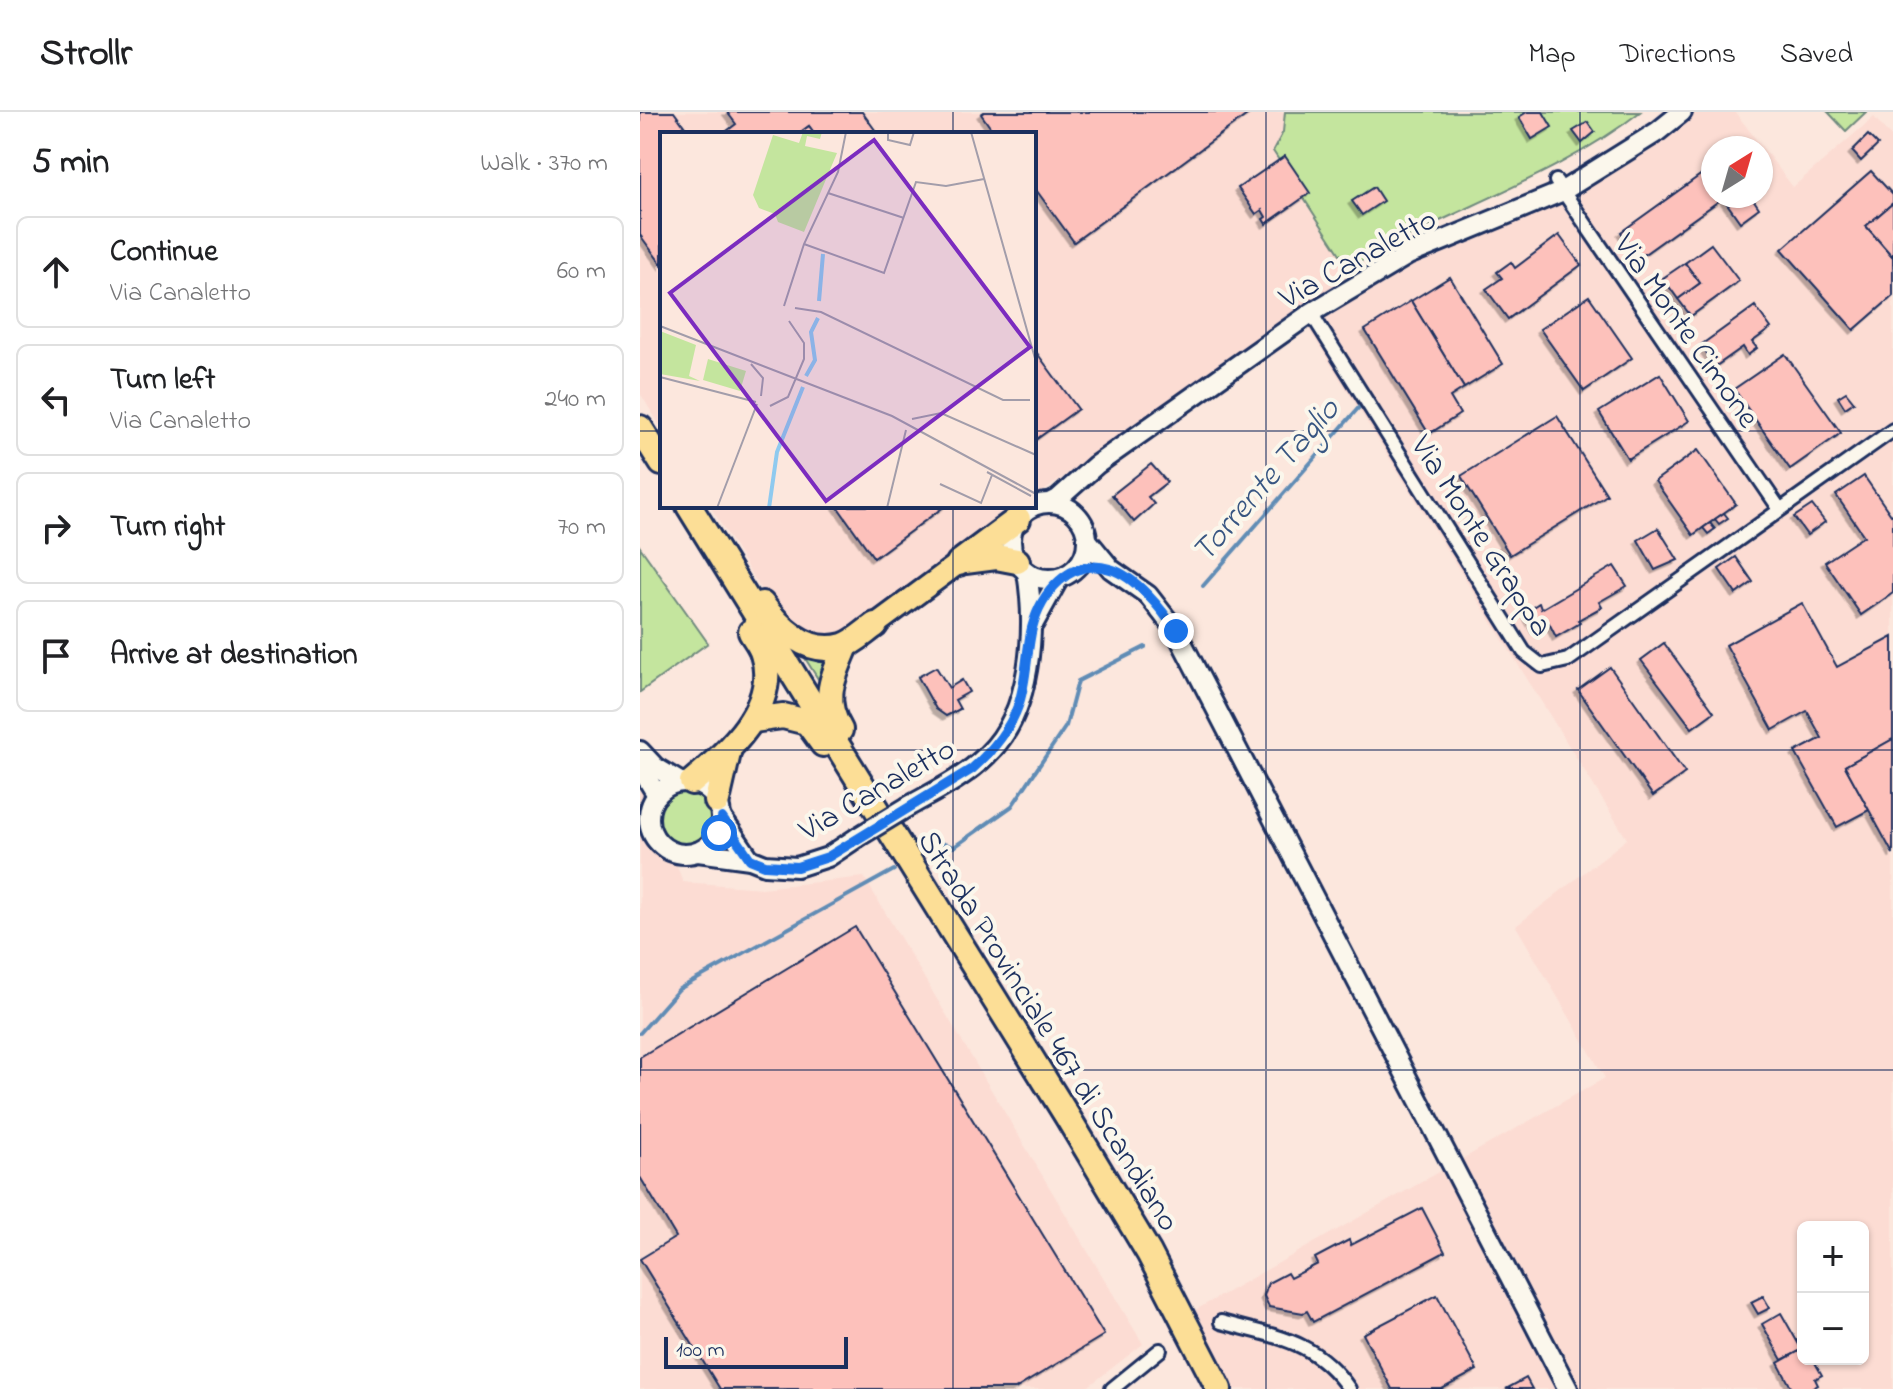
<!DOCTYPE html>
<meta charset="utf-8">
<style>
:root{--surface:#fff;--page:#f6f6f6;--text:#202124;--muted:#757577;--line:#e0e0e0}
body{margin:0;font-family:"Indie Flower",sans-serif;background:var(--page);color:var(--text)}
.controls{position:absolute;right:24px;bottom:24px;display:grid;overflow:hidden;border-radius:12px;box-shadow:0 2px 6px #0004}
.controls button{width:72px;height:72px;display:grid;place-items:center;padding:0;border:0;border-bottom:2px solid var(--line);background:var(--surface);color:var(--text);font:40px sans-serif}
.compass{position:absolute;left:1061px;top:24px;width:72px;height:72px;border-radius:50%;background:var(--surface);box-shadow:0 2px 6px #0004;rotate:37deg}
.scale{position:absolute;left:24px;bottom:20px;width:184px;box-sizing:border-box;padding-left:8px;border:4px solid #1b2f5e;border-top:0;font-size:22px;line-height:28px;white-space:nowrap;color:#1b2f5e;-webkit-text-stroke:6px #fbf7ec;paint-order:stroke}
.stop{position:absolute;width:24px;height:24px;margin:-18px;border:6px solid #1a73e8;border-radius:50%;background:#fff}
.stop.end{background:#1a73e8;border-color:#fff;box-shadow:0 2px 8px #0008}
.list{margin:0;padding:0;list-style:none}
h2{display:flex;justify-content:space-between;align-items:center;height:104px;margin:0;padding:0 32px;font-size:34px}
h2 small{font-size:26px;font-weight:400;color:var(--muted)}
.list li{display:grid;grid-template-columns:52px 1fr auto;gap:24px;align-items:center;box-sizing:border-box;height:112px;margin:0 16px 16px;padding:0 16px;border:2px solid var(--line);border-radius:12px}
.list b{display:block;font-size:30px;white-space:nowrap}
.list p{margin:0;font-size:26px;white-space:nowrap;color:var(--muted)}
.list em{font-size:26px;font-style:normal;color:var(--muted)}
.icon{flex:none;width:44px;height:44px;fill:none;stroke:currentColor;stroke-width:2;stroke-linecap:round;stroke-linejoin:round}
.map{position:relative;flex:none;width:1253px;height:1277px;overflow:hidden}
header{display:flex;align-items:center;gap:48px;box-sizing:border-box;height:112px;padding:0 40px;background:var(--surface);border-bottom:2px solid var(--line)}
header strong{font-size:38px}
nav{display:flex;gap:44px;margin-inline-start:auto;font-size:28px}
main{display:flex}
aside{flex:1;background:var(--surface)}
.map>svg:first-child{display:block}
</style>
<header>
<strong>Strollr</strong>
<nav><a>Map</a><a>Directions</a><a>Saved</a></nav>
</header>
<main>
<aside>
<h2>5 min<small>Walk · 370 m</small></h2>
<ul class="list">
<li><svg class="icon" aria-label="ahead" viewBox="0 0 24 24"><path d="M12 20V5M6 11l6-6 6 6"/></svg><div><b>Continue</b><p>Via Canaletto</p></div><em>60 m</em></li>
<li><svg class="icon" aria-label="left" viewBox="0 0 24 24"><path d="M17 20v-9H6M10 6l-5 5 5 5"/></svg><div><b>Turn left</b><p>Via Canaletto</p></div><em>240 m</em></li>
<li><svg class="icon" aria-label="right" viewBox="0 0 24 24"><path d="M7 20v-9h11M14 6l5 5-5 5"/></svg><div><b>Turn right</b></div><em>70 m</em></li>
<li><svg class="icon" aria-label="arrive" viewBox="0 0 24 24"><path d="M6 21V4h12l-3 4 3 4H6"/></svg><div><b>Arrive at destination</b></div></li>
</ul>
</aside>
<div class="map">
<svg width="1253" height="1277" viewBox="0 0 1253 1277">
<defs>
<filter id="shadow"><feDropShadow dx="-3.5" dy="3.5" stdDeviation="0" flood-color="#0004"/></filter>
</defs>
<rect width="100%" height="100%" fill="#fce7dd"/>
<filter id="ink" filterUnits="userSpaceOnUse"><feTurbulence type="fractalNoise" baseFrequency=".0125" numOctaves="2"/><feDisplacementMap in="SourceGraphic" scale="16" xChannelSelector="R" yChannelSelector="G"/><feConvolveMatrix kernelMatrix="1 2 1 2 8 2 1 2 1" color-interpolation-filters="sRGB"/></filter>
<g filter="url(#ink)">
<g fill="#fcdcd3" fill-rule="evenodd">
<path d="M0,0H645L643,20L633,39L714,159L394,386V22H22V317L0,281Z"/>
<path d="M1043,0H1095L1153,75L1234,5L1253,27V1277H562L529,1213L965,966L876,814L987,727L667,214ZM1073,36H1121V84H1073ZM1163,1115H1223V1247H1163Z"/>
<path d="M70,394H383L209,519L175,527L135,501Z"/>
<path d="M0,665L8,677L43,770L122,776L224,765L503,1232L445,1277H0Z"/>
</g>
<g fill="#c4e59e" stroke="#708a7e" stroke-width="2">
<path d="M645,0H1000C912,69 804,99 709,156L633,39L643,20Z"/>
<path d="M1188,0H1226L1206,19Z"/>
<path d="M0,435L68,531L0,580Z"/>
<path d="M163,543L190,546L180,570Z"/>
<circle cx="47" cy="705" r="28"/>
</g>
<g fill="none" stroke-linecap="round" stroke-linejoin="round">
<g stroke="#618cb5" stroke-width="4">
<path d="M563,474L721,293"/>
<path d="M287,727L314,735L372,694L426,614L438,569L505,535"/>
<path d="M0,921L39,877L254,758"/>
</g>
</g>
<g fill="#fdc1bb" stroke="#1b2f5e" stroke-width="2" filter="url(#shadow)">
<path d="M0,0H34L50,22H22V153L0,123Z"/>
<path d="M87,0H222L238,22H175L169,14L158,22H83L96,12Z"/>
<path d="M344,0H611L434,130L394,75V22H355L341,2Z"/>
<path d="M887,0H903L912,15L892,27L879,5Z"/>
<path d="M948,10L955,20L942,31L933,19Z"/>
<path d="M169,14L175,22H158Z"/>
<path d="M1228,23L1238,33L1221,49L1212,39Z"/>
<path d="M645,44L670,81L626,112L623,107L626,105L622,98L616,102L598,76Z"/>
<path d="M1073,54V84H1111L1119,96L1100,110L1083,86L999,146L981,120Z"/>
<path d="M1231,59L1253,83V91L1226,114L1253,145V184L1214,218L1142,137Z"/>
<path d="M734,75L743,89L722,103L712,89Z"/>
<path d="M1253,91V145L1226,114Z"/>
<path d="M919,123L941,153L868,207L846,177L862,166L857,160L871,150L875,156Z"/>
<path d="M1071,132L1099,169L1051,204L1038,187L1060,171L1045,151Z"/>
<path d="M1045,151L1060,171L1038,187L1023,166Z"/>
<path d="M810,165L863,252L824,276L771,189Z"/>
<path d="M949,184L992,246L944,279L900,217Z"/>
<path d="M771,189L824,276L810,285L820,302L789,322L725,218Z"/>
<path d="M1115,194L1131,216L1112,230L1117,236L1108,243L1103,235L1076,254L1061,233Z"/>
<path d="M394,237L438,297L394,329Z"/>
<path d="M1145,242L1201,321L1150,357L1094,277Z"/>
<path d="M1020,262L1049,309L988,347L959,300Z"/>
<path d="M1206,280L1214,290L1205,296L1198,285Z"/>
<path d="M917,304L967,383L870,443L821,364Z"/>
<path d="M1058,338L1096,392L1053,423L1015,369Z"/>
<path d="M511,352L527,370L508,385L514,392L494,410L472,383Z"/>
<path d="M1224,364L1251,403L1253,402V481L1221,503L1185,450L1224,424L1196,383Z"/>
<path d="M1172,393L1185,410L1167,423L1154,405Z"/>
<path d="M197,394H305L234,446Z"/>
<path d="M1084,401L1088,406L1079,412L1075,407Z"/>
<path d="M1070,411L1075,417L1068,422L1063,416Z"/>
<path d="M1018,416L1038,448L1015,458L998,428Z"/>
<path d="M1096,445L1113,470L1096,482L1079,457Z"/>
<path d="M974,454L987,474L959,490L962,495L938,508L940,511L916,525L909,511L895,518L885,500L899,491L901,497Z"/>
<path d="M1162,491L1197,555L1253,525V627L1205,654L1229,698L1197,715L1155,640L1182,626L1167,599L1133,618L1086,533Z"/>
<path d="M1024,531L1074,600L1052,616L1001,548Z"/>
<path d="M296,555L309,576L322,568L329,580L315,588L320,597L306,604L296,597L278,565Z"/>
<path d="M970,555L1045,661L1013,684L938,578Z"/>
<path d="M1253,627V742L1205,654Z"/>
<path d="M215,815L464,1223L375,1277H80L0,1147L36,1125L0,1065V945Z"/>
<path d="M782,1096L805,1140L673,1210L667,1199L663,1201L629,1195L624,1184L628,1171L647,1161L650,1166L678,1152L675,1146L709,1128L711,1133Z"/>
<path d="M797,1183L837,1258L802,1277H752L723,1222Z"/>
<path d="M1123,1184L1130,1196L1118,1202L1111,1190Z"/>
<path d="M1141,1201L1162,1238L1142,1248L1122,1212Z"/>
<path d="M1163,1237V1247H1173L1182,1263L1175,1267L1178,1273L1171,1277H1152L1138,1251Z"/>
<path d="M886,1266L892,1277H866Z"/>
</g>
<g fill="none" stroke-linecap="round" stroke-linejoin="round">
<defs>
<g id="street">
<path d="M916,69L1139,396"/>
<path d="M671,201L884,540L902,554L928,548L1253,318"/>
<path d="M581,1210C635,1225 675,1227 709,1277"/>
<path d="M472,1277L520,1238"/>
</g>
<g id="secondary">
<circle cx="409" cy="429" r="38"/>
<path d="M410,391L418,387L456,353L671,201L768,143L921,80L1017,20L1042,0"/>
<path d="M448,429L471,457L508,483L536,519L928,1277"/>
<path d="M394,511L419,466"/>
<path d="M0,639L15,655L40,670"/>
<path d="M0,655L17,683"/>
<circle cx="45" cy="706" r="36"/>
<path d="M269,694C296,679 325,665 347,643C392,601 396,516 387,460"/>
<path d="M82,706L110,747"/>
<path d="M58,740L110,747L125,753L157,755L188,745L218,725"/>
</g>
<path id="primary" d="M235,513L319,451"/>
<g id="highway">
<path d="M0,316L22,351"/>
<path d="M49,394L427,1004L509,1141L579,1277"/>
<path d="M325,449L356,445L377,449"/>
<path d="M319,451L378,407"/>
<path d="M122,492C141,518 168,544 203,534C214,531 226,519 235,513"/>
<path d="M113,608L143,604L167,610L183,632"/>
<path d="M200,618C181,586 193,566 206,534"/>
<path d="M52,670C87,641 140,594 123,542C121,534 115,527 111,520"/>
<path d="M77,689L88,641"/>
</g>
</defs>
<use href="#street" stroke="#1b2f5e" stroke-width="18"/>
<use href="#secondary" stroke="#1b2f5e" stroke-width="24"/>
<use href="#primary" stroke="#1b2f5e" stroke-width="26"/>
<use href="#highway" stroke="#1b2f5e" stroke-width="30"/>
<use href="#street" stroke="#fbf7ec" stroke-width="12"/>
<use href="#secondary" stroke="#fbf7ec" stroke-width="18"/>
<use href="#primary" stroke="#fcde96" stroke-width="20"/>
<use href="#highway" stroke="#fcde96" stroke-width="24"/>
<defs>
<path id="secondary-bridge" d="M218,725L269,694"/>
</defs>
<use href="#secondary-bridge" stroke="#1b2f5e" stroke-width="24" stroke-linecap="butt"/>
<use href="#secondary-bridge" stroke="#fbf7ec" stroke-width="18"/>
</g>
</g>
<g fill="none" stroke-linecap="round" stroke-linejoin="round" filter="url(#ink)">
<path stroke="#1a73e8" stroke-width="10" d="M79,721L82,706L110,747L125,753L157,755L188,745L332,657C351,640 369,619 378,594C387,569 386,541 392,516C401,481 430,445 470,457C495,464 522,497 536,519"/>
</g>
<path fill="none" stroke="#1b2f5e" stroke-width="2" stroke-opacity="0.55" d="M313,0V22M626,0V1277M940,0V1277M0,319H22M394,319H1253M313,394V1277M0,638H1253M0,958H1253"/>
<g text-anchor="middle" stroke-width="8" stroke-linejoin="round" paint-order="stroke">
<g font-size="32" fill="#1b2f5e" stroke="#fbf7ec">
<text transform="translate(717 145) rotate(-29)" y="11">Via Canaletto</text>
<text transform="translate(1048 218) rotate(55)" y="11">Via Monte Cimone</text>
<text transform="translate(843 423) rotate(57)" y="11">Via Monte Grappa</text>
<text transform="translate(236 676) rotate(-30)" y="11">Via Canaletto</text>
<text transform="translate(410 918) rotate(58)" y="11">Strada Provinciale 467 di Scandiano</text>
</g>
<g font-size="34" font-style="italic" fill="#385682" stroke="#fbf7ec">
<text transform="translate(624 367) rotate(-49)" y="12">Torrente Taglio</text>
</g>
</g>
<g transform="translate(20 20)">
<rect width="376" height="376" fill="#fce7dd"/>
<path d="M143,0H162L160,7L147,4L145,14L177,21L144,100L118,90L115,82L99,76L93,63L113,3L139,11ZM0,199L36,213L29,244L40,249L0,242ZM48,227L86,239L80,259L43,248Z" fill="#c4e59e"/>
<path fill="none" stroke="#8fcaef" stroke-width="4" d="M159,169L163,122M146,244L155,228L151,200L158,186M109,376L117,320L143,255"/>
<path fill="none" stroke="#a29daa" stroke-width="2" d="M228,0V8L250,13L254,0M311,0L376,230M168,61L244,86M144,112L224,141L256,50L286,54L324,47M124,174L144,112L178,40L186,0M135,176L161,180L343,268H370M0,194L232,284L376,362M91,232L103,246L101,264M0,245L96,270M110,274L128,265L144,227V211L129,189M252,287L281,281L376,323M327,340L371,364M280,352L321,371L332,343M57,376L97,272M227,376L246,298"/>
<path fill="#7b2cbf" fill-opacity="0.15" stroke="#7b2cbf" stroke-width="4" d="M214,8L370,215L166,369L10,161Z"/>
<rect width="376" height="376" fill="none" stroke="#1b2f5e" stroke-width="4"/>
</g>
</svg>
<div class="controls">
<button>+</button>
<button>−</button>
</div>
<svg class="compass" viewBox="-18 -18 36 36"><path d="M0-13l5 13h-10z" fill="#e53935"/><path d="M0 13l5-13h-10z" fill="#757577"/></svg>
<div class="scale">100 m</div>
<div class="stop" style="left:79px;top:721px"></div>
<div class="stop end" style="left:536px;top:519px"></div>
</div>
</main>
